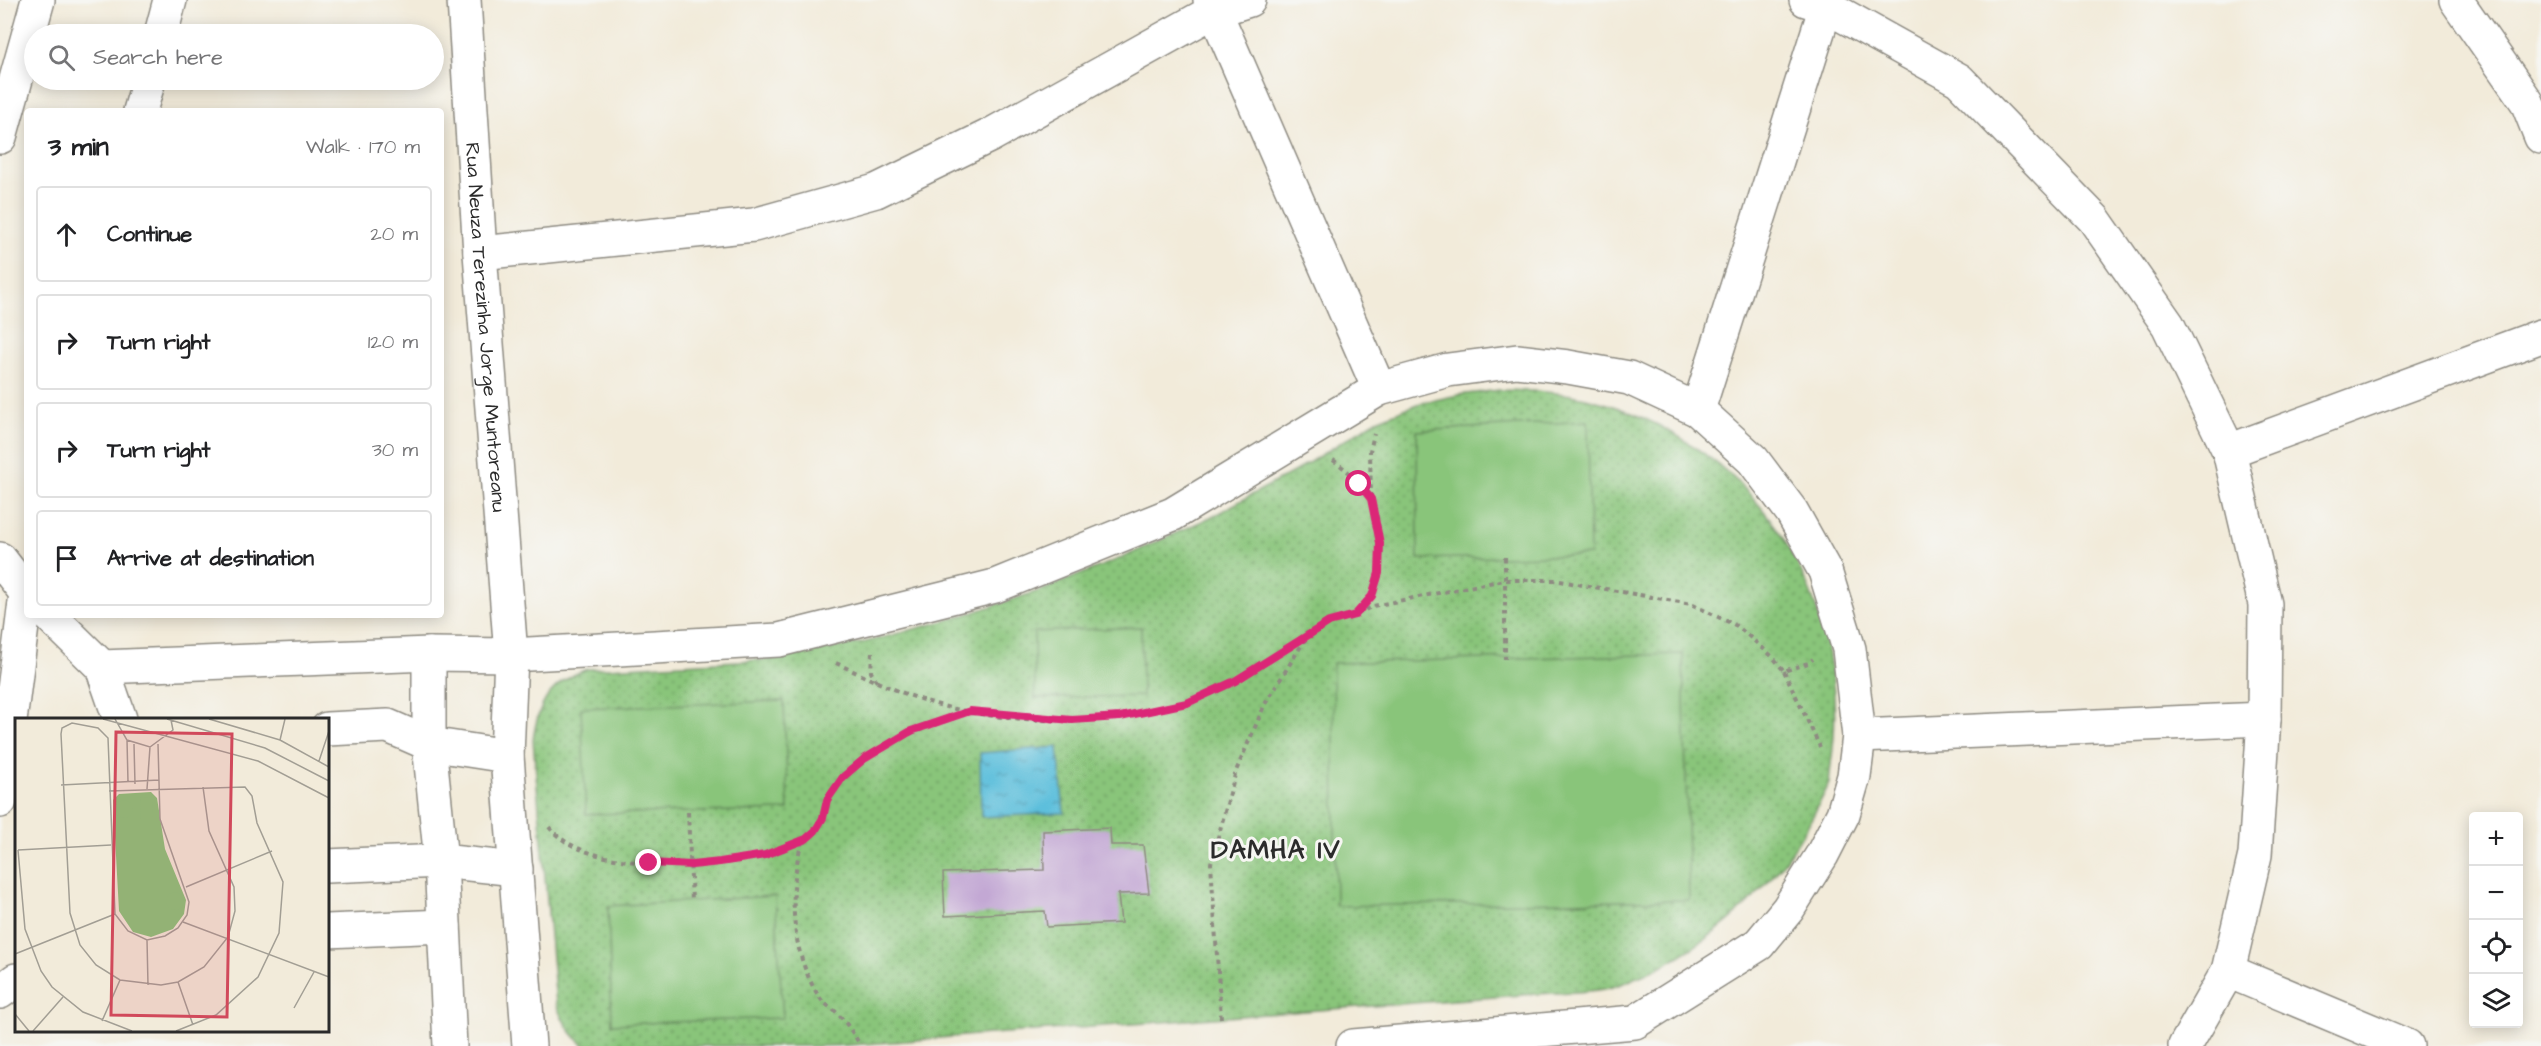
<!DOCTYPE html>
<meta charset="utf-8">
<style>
:root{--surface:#fff;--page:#f2f2f2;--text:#202124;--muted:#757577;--line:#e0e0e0}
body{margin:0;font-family:"Architects Daughter",sans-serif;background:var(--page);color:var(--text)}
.controls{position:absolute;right:18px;bottom:18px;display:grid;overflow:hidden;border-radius:6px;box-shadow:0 3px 15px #0003}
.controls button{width:54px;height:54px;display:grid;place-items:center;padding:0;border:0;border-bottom:2px solid var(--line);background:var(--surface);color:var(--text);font:30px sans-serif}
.stop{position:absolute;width:18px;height:18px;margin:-14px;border:4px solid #db2777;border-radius:50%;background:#fff}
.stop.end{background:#db2777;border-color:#fff;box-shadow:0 2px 6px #0008}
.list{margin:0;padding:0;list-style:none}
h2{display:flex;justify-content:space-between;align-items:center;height:78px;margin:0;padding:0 24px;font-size:26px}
h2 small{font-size:20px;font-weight:400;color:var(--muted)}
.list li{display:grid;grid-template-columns:39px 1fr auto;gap:18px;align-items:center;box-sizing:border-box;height:96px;margin:0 12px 12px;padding:0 12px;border:2px solid var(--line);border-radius:6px}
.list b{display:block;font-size:22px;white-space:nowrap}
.list em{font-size:20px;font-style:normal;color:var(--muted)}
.icon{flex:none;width:33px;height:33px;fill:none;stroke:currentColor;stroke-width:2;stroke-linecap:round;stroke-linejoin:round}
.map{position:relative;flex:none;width:2541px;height:1046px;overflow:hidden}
.search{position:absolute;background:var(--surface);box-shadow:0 3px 15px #0003;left:24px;top:24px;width:420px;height:66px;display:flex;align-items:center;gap:15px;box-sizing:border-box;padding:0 21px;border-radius:33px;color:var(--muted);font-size:22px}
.panel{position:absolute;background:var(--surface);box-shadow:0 3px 15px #0003;left:24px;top:108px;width:420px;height:510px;border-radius:6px}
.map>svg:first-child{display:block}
</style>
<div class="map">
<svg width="2541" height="1046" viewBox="0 0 2541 1046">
<defs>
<pattern id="green-dots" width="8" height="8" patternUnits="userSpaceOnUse" patternTransform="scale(1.5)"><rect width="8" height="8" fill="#89c57a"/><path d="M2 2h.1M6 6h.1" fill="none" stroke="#70a064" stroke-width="1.8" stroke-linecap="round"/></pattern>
<pattern id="water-ripples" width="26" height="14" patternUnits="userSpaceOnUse" patternTransform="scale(1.5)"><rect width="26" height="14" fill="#5dbfdc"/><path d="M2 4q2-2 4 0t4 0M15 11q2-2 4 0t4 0" fill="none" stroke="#4d9bb3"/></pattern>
</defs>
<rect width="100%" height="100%" fill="#f6f6f2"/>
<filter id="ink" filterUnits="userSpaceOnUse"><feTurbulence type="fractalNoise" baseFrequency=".0167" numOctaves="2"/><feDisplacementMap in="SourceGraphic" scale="12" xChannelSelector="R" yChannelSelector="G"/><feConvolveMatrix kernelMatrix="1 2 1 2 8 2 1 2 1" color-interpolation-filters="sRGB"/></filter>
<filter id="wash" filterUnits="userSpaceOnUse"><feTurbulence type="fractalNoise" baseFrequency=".008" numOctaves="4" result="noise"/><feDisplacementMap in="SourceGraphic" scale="24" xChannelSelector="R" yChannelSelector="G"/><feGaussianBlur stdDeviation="1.35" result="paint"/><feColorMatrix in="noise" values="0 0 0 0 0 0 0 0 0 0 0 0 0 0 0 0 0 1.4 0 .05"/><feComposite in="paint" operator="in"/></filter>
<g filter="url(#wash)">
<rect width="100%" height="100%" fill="#f2ebda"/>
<path fill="url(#green-dots)" stroke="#5a7852" stroke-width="1.5" d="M1499,390C1528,391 1557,391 1586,398C1670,419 1748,474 1790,550C1827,616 1842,689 1831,764C1830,771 1830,777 1829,783C1826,792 1820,801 1816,810C1782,880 1723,935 1654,970C1640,976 1624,984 1609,988C1583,994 1549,992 1522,995C1454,1000 1387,1005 1319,1010C1210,1019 1100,1026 991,1034C933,1038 875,1045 817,1046C740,1046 662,1046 585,1046C570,1034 563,1022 556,1004L533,740C538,702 551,683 587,669L776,659L866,642L955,618L1042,590L1126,556L1213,516L1297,470L1377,420L1417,404L1458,395Z"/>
<g fill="#89c57a" stroke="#5a7852" stroke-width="1.5">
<path d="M1588,421L1590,555L1418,559L1417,431Z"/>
<path d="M1141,627L1142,696L1035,698L1034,632Z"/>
<path d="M1683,654L1689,900L1336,906L1333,663Z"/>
<path d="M784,701L788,810L586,814L581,708Z"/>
<path d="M775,896L783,1018L612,1024L608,906Z"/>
</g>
<path fill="url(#water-ripples)" stroke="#447584" stroke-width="1.5" d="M1058,747L1064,813L981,817L980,753Z"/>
<g id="blocks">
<path fill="#c3a8d4" d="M1110,828L1111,845H1143L1149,893L1118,894L1121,923L1047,927L1045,911L945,916L943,873L1044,870L1043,831Z"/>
</g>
</g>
<g filter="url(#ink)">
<use href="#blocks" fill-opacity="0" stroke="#8e8b82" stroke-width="1.5"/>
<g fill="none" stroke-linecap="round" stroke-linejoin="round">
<defs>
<g id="minor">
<path id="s1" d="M464,0L480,253L511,655L507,756L529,1046"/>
<path d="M1210,0L1379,389"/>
<path d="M1806,0L1826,6L1959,80L2094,219L2168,325L2229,451L2265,604L2264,719L2255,855L2228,971L2185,1046"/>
<path d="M2456,0L2527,102L2541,137"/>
<path d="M161,34L170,0"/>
<path d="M140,111L149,80"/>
<path d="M0,137L38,0"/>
<path d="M480,253L754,225L876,191L991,135L1214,11L1249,0"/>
<path d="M1698,410L1828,0"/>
<path d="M2229,451L2541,336"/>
<path d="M0,559L27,594"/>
<path d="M49,615L102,667L120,719"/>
<path d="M429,654V744L441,861L450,1046"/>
<path d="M102,667L429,654L511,655L779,640L995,586L1173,514L1379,389L1448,370L1517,361L1568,367L1629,378L1698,410L1753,460L1792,512L1825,571L1849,649L1859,736L1854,776L1843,814L1822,855L1788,909L1759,944L1635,1022L1353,1046"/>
<path d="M327,729L388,726L429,744L507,756"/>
<path d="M1859,736L2264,719"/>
<path d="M0,801L27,586"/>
<path d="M327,866L441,861L516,869"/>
<path d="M327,931L444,926"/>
<path d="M2228,971L2407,1046"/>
<path d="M0,992L16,980"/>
</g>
</defs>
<use href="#minor" stroke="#8e8b82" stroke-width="36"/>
<g stroke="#8e8b82" stroke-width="4" stroke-dasharray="4.5 4.5" stroke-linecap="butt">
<path d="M1333,460C1347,470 1365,485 1372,501C1382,528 1384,567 1373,594C1370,601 1362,607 1358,612"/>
<path d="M1371,498L1370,451L1374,434"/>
<path d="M1505,557V659"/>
<path d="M872,652L871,672L877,682"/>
<path d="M836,663C874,681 914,700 955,709C1030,726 1112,723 1185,703C1223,693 1271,659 1305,638"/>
<path d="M1784,671L1820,747"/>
<path d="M688,812L692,901"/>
<path d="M549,827C586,874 710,867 763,856C776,853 793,846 805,839C821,831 821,816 827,801C830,794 837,785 842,779C869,745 930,725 970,712"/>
<path d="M802,841C788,891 790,953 820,998C824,1004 832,1008 837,1013C846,1022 853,1033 859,1043"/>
<path d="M1221,1018L1211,863L1236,771L1265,704L1306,638L1329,622L1355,615L1373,606L1504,580H1554L1691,604L1737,626L1773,657L1784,671L1808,663L1813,659"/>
</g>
<use href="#minor" stroke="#fff" stroke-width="33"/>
</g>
</g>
<g fill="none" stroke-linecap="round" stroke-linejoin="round" filter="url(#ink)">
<path stroke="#db2777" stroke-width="8" d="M649,863L692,865L720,862L765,855L806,839L815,831L823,818L827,800L843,777L864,759L911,731L970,711L1072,720L1120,717L1187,703L1235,681L1329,622L1355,615L1372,596L1379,573L1380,543L1371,499L1359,484"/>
</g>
<g text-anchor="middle" stroke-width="6" stroke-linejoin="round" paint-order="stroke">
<g font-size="20" fill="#2b2b2b" stroke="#f6f6f2">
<text dy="7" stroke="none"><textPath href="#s1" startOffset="328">Rua Neuza Terezinha Jorge Muntoreanu</textPath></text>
</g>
<g font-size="26" font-weight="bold" letter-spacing="1.5" fill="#2b2b2b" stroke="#f6f6f2">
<text x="1276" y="858">DAMHA IV</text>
</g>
</g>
<g transform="translate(15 718)">
<rect width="314" height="314" fill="#f2ebda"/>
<path d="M136,74L142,80L150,131L171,182L169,196L158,211L136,219L118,214L104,193L98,82L104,76Z" fill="#89c57a"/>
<path d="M137,79L138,102H126L125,80ZM100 91a9 9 0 1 1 18 0a9 9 0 1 1-18 0ZM114,163H141V202H114ZM151 183a9 9 0 1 1 18 0a9 9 0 1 1-18 0Z" fill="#89c57a"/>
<path fill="none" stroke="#a29e94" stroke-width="1.5" d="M88,1L243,43L314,80M100,1L112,22L135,29L158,12L156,2M152,1L250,30L314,63M194,1L265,22L314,49M112,22L113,64M265,22L270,1M119,26L120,66M143,26L145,101L174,184L172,197L163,210L150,218L132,222L113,213L100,196L93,20L83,10L57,5L47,10L46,16L55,195L65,227L81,247L105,262L146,267L163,264L189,249L213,219L220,193L219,169L194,113L188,69M304,43L314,13M46,67L144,62M132,71L135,29M94,73L230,69L237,78L242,105L268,164L264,215L243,259L201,297L161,313M3,132L10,211L26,253L37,269L68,294L117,313M3,132L96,127M171,169L257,133M168,204L314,259M132,222L133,267M0,236L100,196M163,264L178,307M279,290L299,254M0,296L14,313M87,303L105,262M18,313L48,279"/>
<path fill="#d1495b" fill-opacity="0.15" stroke="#d1495b" stroke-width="3" d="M101,14L217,16L212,299L96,297Z"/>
<rect width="314" height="314" fill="none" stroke="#2b2b2b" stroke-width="3"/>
</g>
</svg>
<div class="controls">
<button>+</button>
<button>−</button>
<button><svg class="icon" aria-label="locate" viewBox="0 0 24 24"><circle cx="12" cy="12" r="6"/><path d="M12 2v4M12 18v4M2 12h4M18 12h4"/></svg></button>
<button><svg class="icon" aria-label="layers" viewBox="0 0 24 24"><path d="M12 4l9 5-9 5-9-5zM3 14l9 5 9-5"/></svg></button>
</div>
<div class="stop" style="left:1359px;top:484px"></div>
<div class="stop end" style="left:649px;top:863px"></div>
<div class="search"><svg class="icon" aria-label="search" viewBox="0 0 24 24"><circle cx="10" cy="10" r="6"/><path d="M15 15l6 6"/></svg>Search here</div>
<section class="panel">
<h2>3 min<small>Walk · 170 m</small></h2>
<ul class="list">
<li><svg class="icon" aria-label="ahead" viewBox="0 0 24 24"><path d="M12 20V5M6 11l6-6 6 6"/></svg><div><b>Continue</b></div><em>20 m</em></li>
<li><svg class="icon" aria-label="right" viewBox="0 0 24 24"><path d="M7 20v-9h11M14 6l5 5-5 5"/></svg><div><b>Turn right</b></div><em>120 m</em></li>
<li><svg class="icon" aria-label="right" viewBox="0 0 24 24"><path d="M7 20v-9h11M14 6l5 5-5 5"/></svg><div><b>Turn right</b></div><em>30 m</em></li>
<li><svg class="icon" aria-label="arrive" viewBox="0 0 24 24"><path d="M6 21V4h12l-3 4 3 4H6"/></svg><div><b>Arrive at destination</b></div></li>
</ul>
</section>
</div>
